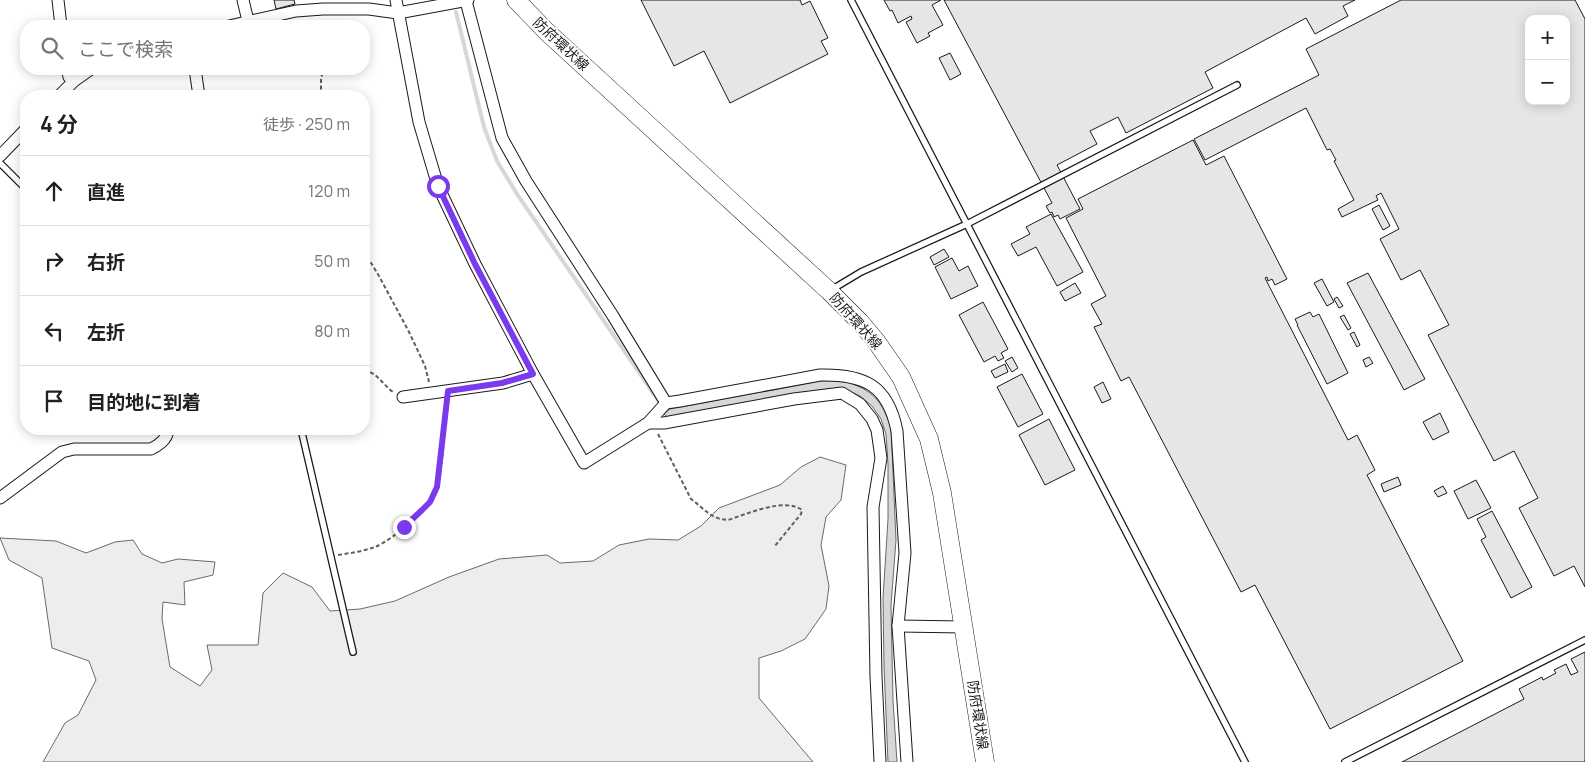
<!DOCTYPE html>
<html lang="ja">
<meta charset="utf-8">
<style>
:root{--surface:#fff;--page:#f6f6f6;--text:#202124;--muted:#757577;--line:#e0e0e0}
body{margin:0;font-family:Manrope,"Noto Sans JP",sans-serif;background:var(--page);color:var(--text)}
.controls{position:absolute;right:15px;top:15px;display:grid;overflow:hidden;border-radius:10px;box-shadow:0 2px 12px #0003}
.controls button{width:45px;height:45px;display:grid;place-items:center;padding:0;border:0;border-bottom:1px solid var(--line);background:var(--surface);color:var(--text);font:25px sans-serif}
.stop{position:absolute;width:15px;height:15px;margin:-11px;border:4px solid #7c3aed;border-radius:50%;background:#fff}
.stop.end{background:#7c3aed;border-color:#fff;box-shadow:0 1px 5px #0008}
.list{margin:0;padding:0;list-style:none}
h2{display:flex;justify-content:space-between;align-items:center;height:65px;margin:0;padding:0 20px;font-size:21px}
h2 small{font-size:16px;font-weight:400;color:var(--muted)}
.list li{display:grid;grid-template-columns:32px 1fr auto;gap:15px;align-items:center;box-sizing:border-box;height:70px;padding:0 20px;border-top:1px solid var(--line)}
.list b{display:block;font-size:19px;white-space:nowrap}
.list em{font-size:16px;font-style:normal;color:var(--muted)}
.icon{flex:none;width:28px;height:28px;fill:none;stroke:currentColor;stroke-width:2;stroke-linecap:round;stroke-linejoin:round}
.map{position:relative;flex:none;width:1585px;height:762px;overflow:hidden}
.search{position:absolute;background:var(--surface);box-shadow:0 2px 12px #0003;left:20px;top:20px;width:350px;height:55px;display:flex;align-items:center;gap:12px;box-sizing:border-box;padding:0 18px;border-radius:20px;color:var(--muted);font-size:19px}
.panel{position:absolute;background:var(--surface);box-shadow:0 2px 12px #0003;left:20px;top:90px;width:350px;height:345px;border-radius:20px}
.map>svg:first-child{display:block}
</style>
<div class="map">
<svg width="1585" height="762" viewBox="0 0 1585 762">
<rect width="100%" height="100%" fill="#fff"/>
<path fill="#ededed" stroke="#6a6a6a" d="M820,457L846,465L841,500L826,517L821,545L829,586L826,609L805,639L781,651L759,658V698L813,762H43L65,723L78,715L96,680L89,661L52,648L42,578L9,560L0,538L56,541L86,553L115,542L133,540L142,554L162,563L178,559L215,562L213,575L184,582L185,605L163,602L162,619L170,667L200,686L212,670L207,645H258L263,593L283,573L312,587L330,611L360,609L395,601L449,577L499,559L547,555L560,563L593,561L619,545L649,539L678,540L701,526L719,508L780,485L801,467Z"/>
<path fill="#d7d7d7" stroke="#6a6a6a" d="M840,380C870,389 880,396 891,427L896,540L891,605L893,701L897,762H888L884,666L883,598L888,519V464L886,434L881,419L872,406L860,396L847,390L667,417L664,414L670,409L820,381Z"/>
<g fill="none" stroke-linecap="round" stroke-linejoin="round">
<path stroke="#d7d7d7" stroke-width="4" d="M456,12L484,127L497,161L517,194L662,406"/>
</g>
<g fill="#e6e6e6" stroke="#1a1a1a" fill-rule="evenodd">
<path d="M274,0H294L295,4L276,9Z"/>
<path d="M641,0H800L802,5L810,1L828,38L821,41L828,54L730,103L704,51L674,66Z"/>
<path d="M884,0H941L932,5L943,25L928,33L930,36L917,43L906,22L912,19L911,16L898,23L892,10L890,11Z"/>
<path d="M944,0H1355L1343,6L1348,16L1315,34L1306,18L1205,72L1213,88L1126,133L1118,117L1090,131L1097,144L1057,165L1080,209L1060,219L1058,215L1054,217L1052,212L1050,213L1046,206L1052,203Z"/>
<path d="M1401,0H1575L1585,19V587L1574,566L1554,576L1519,508L1538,498L1514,451L1494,461L1428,335L1449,325L1420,270L1401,280L1380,239L1399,229L1381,193L1376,196L1378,200L1342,217L1338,209L1354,200L1334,161L1336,160L1330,149L1327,150L1306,108L1205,160L1194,139L1319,75L1306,49ZM1529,19H1566V101H1529Z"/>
<path d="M950,53L961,74L950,80L939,58Z"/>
<path d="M1193,140L1206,165L1224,156L1287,279L1275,285L1272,279L1268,281L1267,277L1265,278L1348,440L1357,435L1375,470L1367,475L1463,661L1330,729L1255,585L1241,592L1129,377L1121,381L1094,327L1102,324L1091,304L1106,296L1066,218L1083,209L1078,199Z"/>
<path d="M1379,205L1390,226L1383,230L1372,209Z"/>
<path d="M1051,214L1083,272L1057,286L1036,247L1018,256L1011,244L1030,234L1026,227Z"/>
<path d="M944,249L949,257L934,265L930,257Z"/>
<path d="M952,258L959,271L968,266L978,286L951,299L935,267Z"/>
<path d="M1368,273L1425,379L1404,390L1347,283Z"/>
<path d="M1322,279L1334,302L1327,306L1314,283Z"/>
<path d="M1075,283L1081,293L1065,301L1060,292Z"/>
<path d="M1337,297L1343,306L1339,308L1334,299Z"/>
<path d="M983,302L1008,349L1001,353L1004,358L998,361L995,356L984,362L959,315Z"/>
<path d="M1310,312L1313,317L1319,314L1348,373L1327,384L1297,325H1298L1295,319Z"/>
<path d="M1344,315L1351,328L1348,330L1340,317Z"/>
<path d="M1354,332L1360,345L1357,347L1350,334Z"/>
<path d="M1012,357L1018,368L1012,372L1005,361Z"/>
<path d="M1369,357L1373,363L1366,367L1363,360Z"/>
<path d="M1005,364L1008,372L995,378L991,371Z"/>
<path d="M1022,374L1043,414L1018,427L997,387Z"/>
<path d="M1103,382L1111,399L1102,403L1094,387Z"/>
<path d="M1440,413L1449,432L1433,440L1423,422Z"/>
<path d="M1049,419L1075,470L1045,485L1019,435Z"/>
<path d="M1398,477L1401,485L1384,492L1381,484Z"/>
<path d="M1476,480L1491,508L1468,519L1454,491Z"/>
<path d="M1443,486L1447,493L1438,497L1434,491Z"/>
<path d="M1492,511L1532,587L1511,598L1481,540L1486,537L1477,519Z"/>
<path d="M1585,652V762H1402L1524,699L1519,689L1542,677L1543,680L1556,673L1554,670L1566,664L1571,675L1578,672L1571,659Z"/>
</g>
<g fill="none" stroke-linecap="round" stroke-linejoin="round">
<defs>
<g id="lane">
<path d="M851,0L1245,762"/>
<path d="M0,163L26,189"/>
<path d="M831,290L861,272L967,224L1237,85"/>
<path d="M301,429L353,652"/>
<path d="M1345,762L1585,640"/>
</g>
<g id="street">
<path d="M58,0L61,26"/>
<path d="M243,0L248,21"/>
<path d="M396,0L419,122L438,186L475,264L533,374L584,463L648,423L666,403L680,401L820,375C864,374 888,385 897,431L905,553L898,626L907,762"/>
<path d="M466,1L502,138L526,181L613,316L666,403"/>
<path d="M229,26L296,11L323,9H369L398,13L468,0"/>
<path d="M67,69L69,77L74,81"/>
<path d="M195,69L199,96"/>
<path d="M59,96L74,81L91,69"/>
<path d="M0,156L26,129"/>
<path d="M403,397L503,383L533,374"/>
<path d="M648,423H664L794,399L842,393L860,404L872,419L877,430L881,458L873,507L876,676L880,762"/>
<path d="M0,498L62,452L74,449H151C159,445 168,438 168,429"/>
<path d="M898,626L964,627"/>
</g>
<path id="primary" d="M516,0L547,32L829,291L860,322L876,341L901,377L929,439L942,493L985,762"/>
</defs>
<use href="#lane" stroke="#1a1a1a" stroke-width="8"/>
<use href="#street" stroke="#1a1a1a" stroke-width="13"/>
<use href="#primary" stroke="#1a1a1a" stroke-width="19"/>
<g stroke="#5f5f5f" stroke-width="2" stroke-dasharray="4 2.5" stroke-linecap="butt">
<path d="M323,21V26"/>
<path d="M321,96V80L323,69"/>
<path d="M364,251L379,276L409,332L425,366L429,382"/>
<path d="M364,370C378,373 382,384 393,392"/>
<path d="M658,434L691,499C704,508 710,519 728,520C747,514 785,497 802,510L801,514L774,547"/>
<path d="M338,555C351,553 364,551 375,547C393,540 433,505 437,487C444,460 444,430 447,403"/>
</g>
<use href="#lane" stroke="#fff" stroke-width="5.5"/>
<use href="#street" stroke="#fff" stroke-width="11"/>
<use href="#primary" stroke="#fff" stroke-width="18"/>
</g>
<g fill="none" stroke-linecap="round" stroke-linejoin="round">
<path stroke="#7c3aed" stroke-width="6" d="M404,527L422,510L430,502L437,487L448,391L502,383L533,374L475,264L438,186"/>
</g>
<g text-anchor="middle" stroke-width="4" stroke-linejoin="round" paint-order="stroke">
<g font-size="14" fill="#1a1a1a" stroke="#fff">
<text transform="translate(561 44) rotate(43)" y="5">防府環状線</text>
<text transform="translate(856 321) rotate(48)" y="5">防府環状線</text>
<text transform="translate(978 715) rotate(81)" y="5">防府環状線</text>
</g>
</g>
</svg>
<div class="controls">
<button>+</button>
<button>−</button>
</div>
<div class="stop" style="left:438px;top:186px"></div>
<div class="stop end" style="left:404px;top:527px"></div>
<div class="search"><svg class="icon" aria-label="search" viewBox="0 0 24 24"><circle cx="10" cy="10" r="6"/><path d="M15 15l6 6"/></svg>ここで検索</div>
<section class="panel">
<h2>4 分<small>徒歩 · 250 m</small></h2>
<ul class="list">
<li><svg class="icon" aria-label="ahead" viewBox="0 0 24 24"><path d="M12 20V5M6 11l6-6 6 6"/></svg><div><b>直進</b></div><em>120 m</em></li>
<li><svg class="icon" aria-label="right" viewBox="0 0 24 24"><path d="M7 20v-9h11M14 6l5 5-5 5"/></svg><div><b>右折</b></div><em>50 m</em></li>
<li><svg class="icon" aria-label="left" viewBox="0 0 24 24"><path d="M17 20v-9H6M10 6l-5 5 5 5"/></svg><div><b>左折</b></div><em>80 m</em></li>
<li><svg class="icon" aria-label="arrive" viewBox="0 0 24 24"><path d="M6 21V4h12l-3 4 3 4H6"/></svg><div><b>目的地に到着</b></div></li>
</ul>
</section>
</div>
